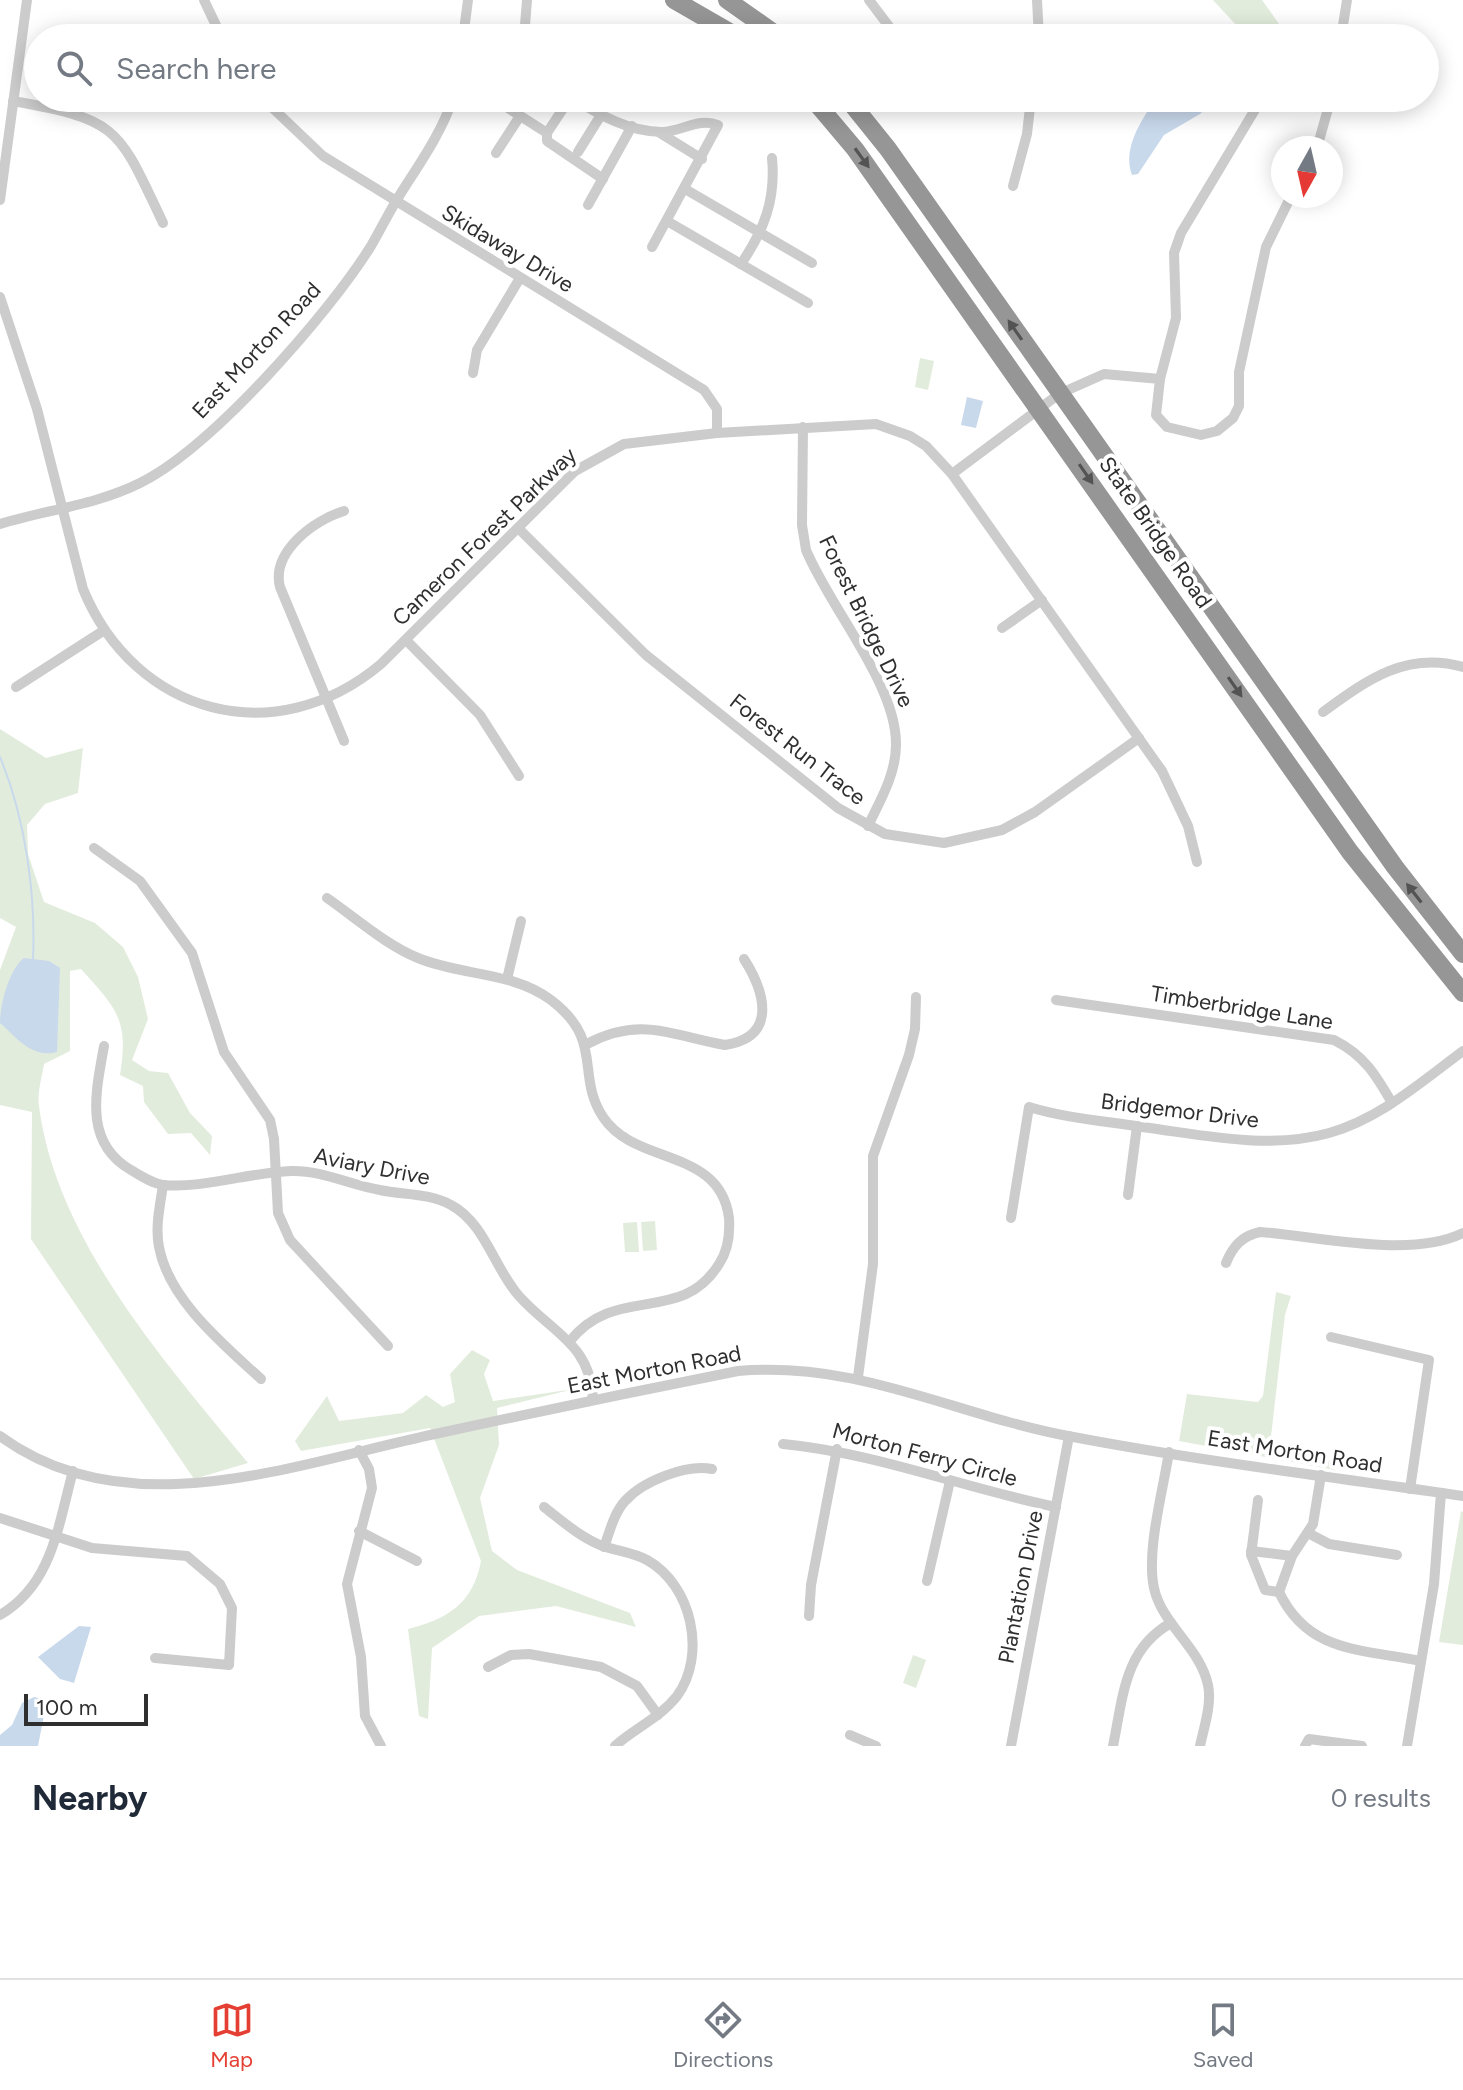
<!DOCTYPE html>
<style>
:root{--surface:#fff;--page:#f2f2f3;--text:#1f2937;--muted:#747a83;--line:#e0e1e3;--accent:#e43f32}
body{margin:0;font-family:Figtree,sans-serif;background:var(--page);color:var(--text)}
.compass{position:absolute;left:1271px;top:136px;width:72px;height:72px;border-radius:50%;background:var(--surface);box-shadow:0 4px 20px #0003;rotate:188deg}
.scale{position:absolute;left:24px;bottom:20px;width:124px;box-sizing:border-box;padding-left:8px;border:4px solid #2f2f2f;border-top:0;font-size:22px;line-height:28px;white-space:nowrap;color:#2f2f2f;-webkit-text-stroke:6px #fff;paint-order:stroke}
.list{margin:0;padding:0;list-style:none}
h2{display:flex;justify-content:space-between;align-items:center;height:104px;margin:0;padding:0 32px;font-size:34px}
h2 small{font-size:26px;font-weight:400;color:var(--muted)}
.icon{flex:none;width:44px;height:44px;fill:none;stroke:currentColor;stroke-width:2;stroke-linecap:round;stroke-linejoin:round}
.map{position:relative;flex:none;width:1463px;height:1746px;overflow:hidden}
.search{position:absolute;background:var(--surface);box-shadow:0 4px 20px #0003;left:24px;right:24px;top:24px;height:88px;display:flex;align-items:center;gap:20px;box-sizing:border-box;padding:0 28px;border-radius:44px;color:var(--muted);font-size:30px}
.sheet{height:232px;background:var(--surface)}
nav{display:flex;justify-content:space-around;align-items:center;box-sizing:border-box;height:112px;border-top:2px solid var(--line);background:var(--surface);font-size:22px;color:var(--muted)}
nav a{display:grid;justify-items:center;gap:4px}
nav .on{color:var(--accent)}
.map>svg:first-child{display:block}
</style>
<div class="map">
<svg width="1463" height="1746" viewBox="0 0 1463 1746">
<rect width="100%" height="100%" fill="#fff"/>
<g fill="#e2ecdc">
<path d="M1213,0H1262L1289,38H1248Z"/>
<path d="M920,358L934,361L928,390L915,387Z"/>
<path d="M0,729L46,758L83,748L78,793L45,804L27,825L28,854L44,902L95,923L123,947L138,977L148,1019L132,1060L149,1071L168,1073L190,1113L212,1136L210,1155L191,1133L168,1134L144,1102L143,1086L120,1075C129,1020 117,1009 81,969L70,971V1051L44,1064C42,1077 37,1093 39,1106C56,1240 165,1362 248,1463L194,1479L31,1239L32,1112L0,1105V970L16,927L0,918Z"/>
<path d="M655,1221L657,1250L643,1251L641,1222Z"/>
<path d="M637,1222L639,1252H625L623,1223Z"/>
<path d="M1276,1292L1291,1296L1285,1315L1270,1445L1275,1452L1337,1461L1335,1470L1179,1441L1187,1394L1258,1402L1263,1396Z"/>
<path d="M472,1350L490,1360L484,1374L493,1401L574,1389L497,1408L499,1445L480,1498L492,1551L517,1570L630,1613L636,1627L556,1606L479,1616L432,1648L428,1719L419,1716L408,1629C447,1619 473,1604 481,1561L430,1428L301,1451L295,1441L327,1396L339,1421L403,1413L426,1395L443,1407L455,1402L450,1374Z"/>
<path d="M1461,1511L1463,1512V1645L1439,1642Z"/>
<path d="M913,1655L926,1660L916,1688L903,1683Z"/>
</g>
<g fill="#c9d9ec">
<path d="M1156,98H1217L1200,114L1164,135L1138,174L1132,175C1122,147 1142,120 1156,98Z"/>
<path d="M967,397L983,401L976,428L961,425Z"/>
<path d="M24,958L49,961L60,968L57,1052C32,1059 16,1037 0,1023C0,1005 9,969 24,958Z"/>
<path d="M79,1626L91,1627L74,1683L60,1679L38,1657Z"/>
<path d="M34,1697L47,1700L38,1746H0V1735L12,1725L22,1703Z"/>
</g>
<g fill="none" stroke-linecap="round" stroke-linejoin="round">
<path stroke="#c9d9ec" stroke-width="2" d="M0,757C25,817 36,894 33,959"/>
<g stroke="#ccc" stroke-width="10">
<path d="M204,0L222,38"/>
<path d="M869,0L894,33V38"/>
<path d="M1037,0L1039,38"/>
<path d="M463,38L468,0"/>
<path d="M524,38L527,0"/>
<path d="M1341,38L1347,0"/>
<path d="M262,98L323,156L704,390L717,409V433"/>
<path d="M570,98L547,133V141L603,179"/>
<path d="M573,98C599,115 630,132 662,132C681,132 699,117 718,125L652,247"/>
<path d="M494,99L547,133"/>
<path d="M13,101C120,120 118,128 163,223"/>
<path d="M660,133L702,159"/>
<path d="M1317,148L1331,98"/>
<path d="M578,152L601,115"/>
<path d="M496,153L520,116"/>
<path d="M1013,186L1027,134L1031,98"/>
<path d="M685,189L812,263"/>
<path d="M0,200L27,0"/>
<path d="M588,205L632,126"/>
<path d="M667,221L808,303"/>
<path d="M741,264C764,230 776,200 772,158"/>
<path d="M0,297L37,409L83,589C135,715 275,753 381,664L575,471L624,444L717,433L876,424L910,436L926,446L952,474L1162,771L1188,826L1197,862"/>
<path d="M473,373L477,350L520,278"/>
<path d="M1160,379L1176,318L1174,253L1181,233L1259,103"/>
<path d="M803,427L802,525L806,550C830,608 897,685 896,745C896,774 880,801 868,826"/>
<path d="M952,474L1059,394L1104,374L1160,379L1156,415L1167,427L1201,435L1217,431L1233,418L1239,406V372L1266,247L1291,196"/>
<path d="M0,524C46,510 96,505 140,483C211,448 328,315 371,246C381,229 390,210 401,193C420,163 442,132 453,98"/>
<path d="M518,528L646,655L838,808L885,834L944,843L1002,830L1035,812L1139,738"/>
<path d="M1002,628L1042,600"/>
<path d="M406,640L480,715L519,776"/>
<path d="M16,687L103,631"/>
<path d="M1323,712C1367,680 1406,651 1463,667"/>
<path d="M344,741L280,587C271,552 314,520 344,511"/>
<path d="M94,848L140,881L192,953L224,1052L270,1120L274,1139L278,1213L290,1240L388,1346"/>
<path d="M327,898C356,918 386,945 418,958C461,976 512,971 551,1000C605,1041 575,1074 603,1117C635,1166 720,1147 729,1218C730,1234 728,1251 719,1264C681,1326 616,1283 570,1341"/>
<path d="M507,979L521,921"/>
<path d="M1056,1000L1334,1040C1364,1055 1376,1075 1392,1103"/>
<path d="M587,1044C640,1016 670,1035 725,1045C778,1037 765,992 744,959"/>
<path d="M104,1046C96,1092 83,1142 131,1170C141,1176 153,1184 164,1185C201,1189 252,1172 291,1171C322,1170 350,1185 380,1190C403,1195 430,1193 451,1205C485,1223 494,1268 519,1296C552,1333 591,1344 593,1400"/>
<path d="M163,1185C160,1206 155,1227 159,1247C169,1300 223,1344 261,1379"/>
<path d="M1128,1195L1137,1126"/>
<path d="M1011,1218L1029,1107C1065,1118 1104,1121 1142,1127C1204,1135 1268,1150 1329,1133C1381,1118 1421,1082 1463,1051"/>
<path d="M1226,1263C1233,1246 1242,1236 1260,1232C1318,1236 1410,1259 1463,1233"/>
<path d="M1331,1337L1429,1360L1410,1489"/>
<path d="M858,1377L873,1264V1156L909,1055L915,1029L916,997"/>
<path d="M0,1436C128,1530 297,1463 435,1434C536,1412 637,1391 738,1371C860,1361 952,1414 1068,1436C1199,1461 1331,1477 1463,1496"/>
<path d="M783,1444C877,1453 963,1488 1056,1507"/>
<path d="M359,1450L369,1469L372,1488L347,1584L361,1657L365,1716L381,1746"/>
<path d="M1169,1452C1163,1491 1146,1551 1154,1588C1162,1625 1200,1647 1208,1685C1212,1704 1204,1727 1200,1746"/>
<path d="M1258,1500L1251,1555L1265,1590L1279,1592"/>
<path d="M544,1507C562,1521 579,1536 600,1545C616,1551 632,1552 647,1560C692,1585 707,1655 677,1696C660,1718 635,1728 615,1746"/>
<path d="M0,1518L92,1548L187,1556L220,1584L232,1608L229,1665L155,1658"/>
<path d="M359,1531L417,1561"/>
<path d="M1308,1533L1329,1544L1397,1555"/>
<path d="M604,1547C610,1531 614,1513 625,1501C643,1481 686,1464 712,1469"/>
<path d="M1251,1551L1292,1556"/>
<path d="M927,1581L950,1481"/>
<path d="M1279,1592C1308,1653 1361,1649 1421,1661"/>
<path d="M1279,1592L1292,1556L1313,1524L1321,1475"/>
<path d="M0,1615C52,1585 58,1526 73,1471"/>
<path d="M809,1616L811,1585L837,1449"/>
<path d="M488,1667L511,1655L529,1654L601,1667L637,1686L658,1715"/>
<path d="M850,1735L876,1746"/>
<path d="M1011,1746L1069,1436"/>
<path d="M1113,1746C1123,1698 1124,1649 1171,1623"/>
<path d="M1305,1746L1309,1739L1362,1746"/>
<path d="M1407,1746L1434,1584L1441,1493"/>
</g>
<g stroke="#969696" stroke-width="18">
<path d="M674,0L740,38"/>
<path d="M727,0L781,38"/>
<path d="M812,98L855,149L1350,852L1463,993"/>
<path d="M847,98L888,149L1395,867L1463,954"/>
</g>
</g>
<defs><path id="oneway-solid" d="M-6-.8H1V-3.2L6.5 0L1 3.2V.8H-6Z" transform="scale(2)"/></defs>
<g fill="#535353">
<use href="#oneway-solid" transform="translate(862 158) rotate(54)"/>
<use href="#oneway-solid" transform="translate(1015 330) rotate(-125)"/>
<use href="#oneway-solid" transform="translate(1086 474) rotate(55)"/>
<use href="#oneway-solid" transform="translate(1235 687) rotate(55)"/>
<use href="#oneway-solid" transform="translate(1414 893) rotate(-128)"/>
</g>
<g text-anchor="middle" stroke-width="8" stroke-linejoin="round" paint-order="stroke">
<g font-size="22" fill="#2f2f2f" stroke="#fff">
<text transform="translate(508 248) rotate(31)" y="8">Skidaway Drive</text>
<text transform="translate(256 350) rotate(-47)" y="8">East Morton Road</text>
<text transform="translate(1156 532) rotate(55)" y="8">State Bridge Road</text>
<text transform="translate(484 536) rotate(-44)" y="8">Cameron Forest Parkway</text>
<text transform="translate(867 621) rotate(64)" y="8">Forest Bridge Drive</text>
<text transform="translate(798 749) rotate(38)" y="8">Forest Run Trace</text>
<text transform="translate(1242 1007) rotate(9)" y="8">Timberbridge Lane</text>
<text transform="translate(1180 1110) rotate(7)" y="8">Bridgemor Drive</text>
<text transform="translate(372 1166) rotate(11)" y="8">Aviary Drive</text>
<text transform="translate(654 1369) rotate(-11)" y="8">East Morton Road</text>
<text transform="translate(1295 1451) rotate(9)" y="8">East Morton Road</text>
<text transform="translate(925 1454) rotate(15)" y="8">Morton Ferry Circle</text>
<text transform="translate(1020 1587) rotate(-79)" y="8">Plantation Drive</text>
</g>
</g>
</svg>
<svg class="compass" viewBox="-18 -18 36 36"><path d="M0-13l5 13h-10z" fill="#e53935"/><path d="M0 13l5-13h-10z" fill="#747a83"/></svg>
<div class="scale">100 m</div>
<div class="search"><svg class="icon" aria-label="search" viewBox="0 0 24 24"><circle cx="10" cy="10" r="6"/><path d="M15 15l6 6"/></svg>Search here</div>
</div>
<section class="sheet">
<h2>Nearby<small>0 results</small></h2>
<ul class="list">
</ul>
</section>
<nav>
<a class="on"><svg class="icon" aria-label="map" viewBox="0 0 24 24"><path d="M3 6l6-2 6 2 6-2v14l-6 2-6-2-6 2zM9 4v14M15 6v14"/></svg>Map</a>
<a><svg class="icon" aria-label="directions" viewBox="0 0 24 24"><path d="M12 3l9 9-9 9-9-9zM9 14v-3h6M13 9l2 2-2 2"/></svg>Directions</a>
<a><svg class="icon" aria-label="saved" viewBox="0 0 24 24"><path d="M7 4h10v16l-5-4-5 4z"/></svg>Saved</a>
</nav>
